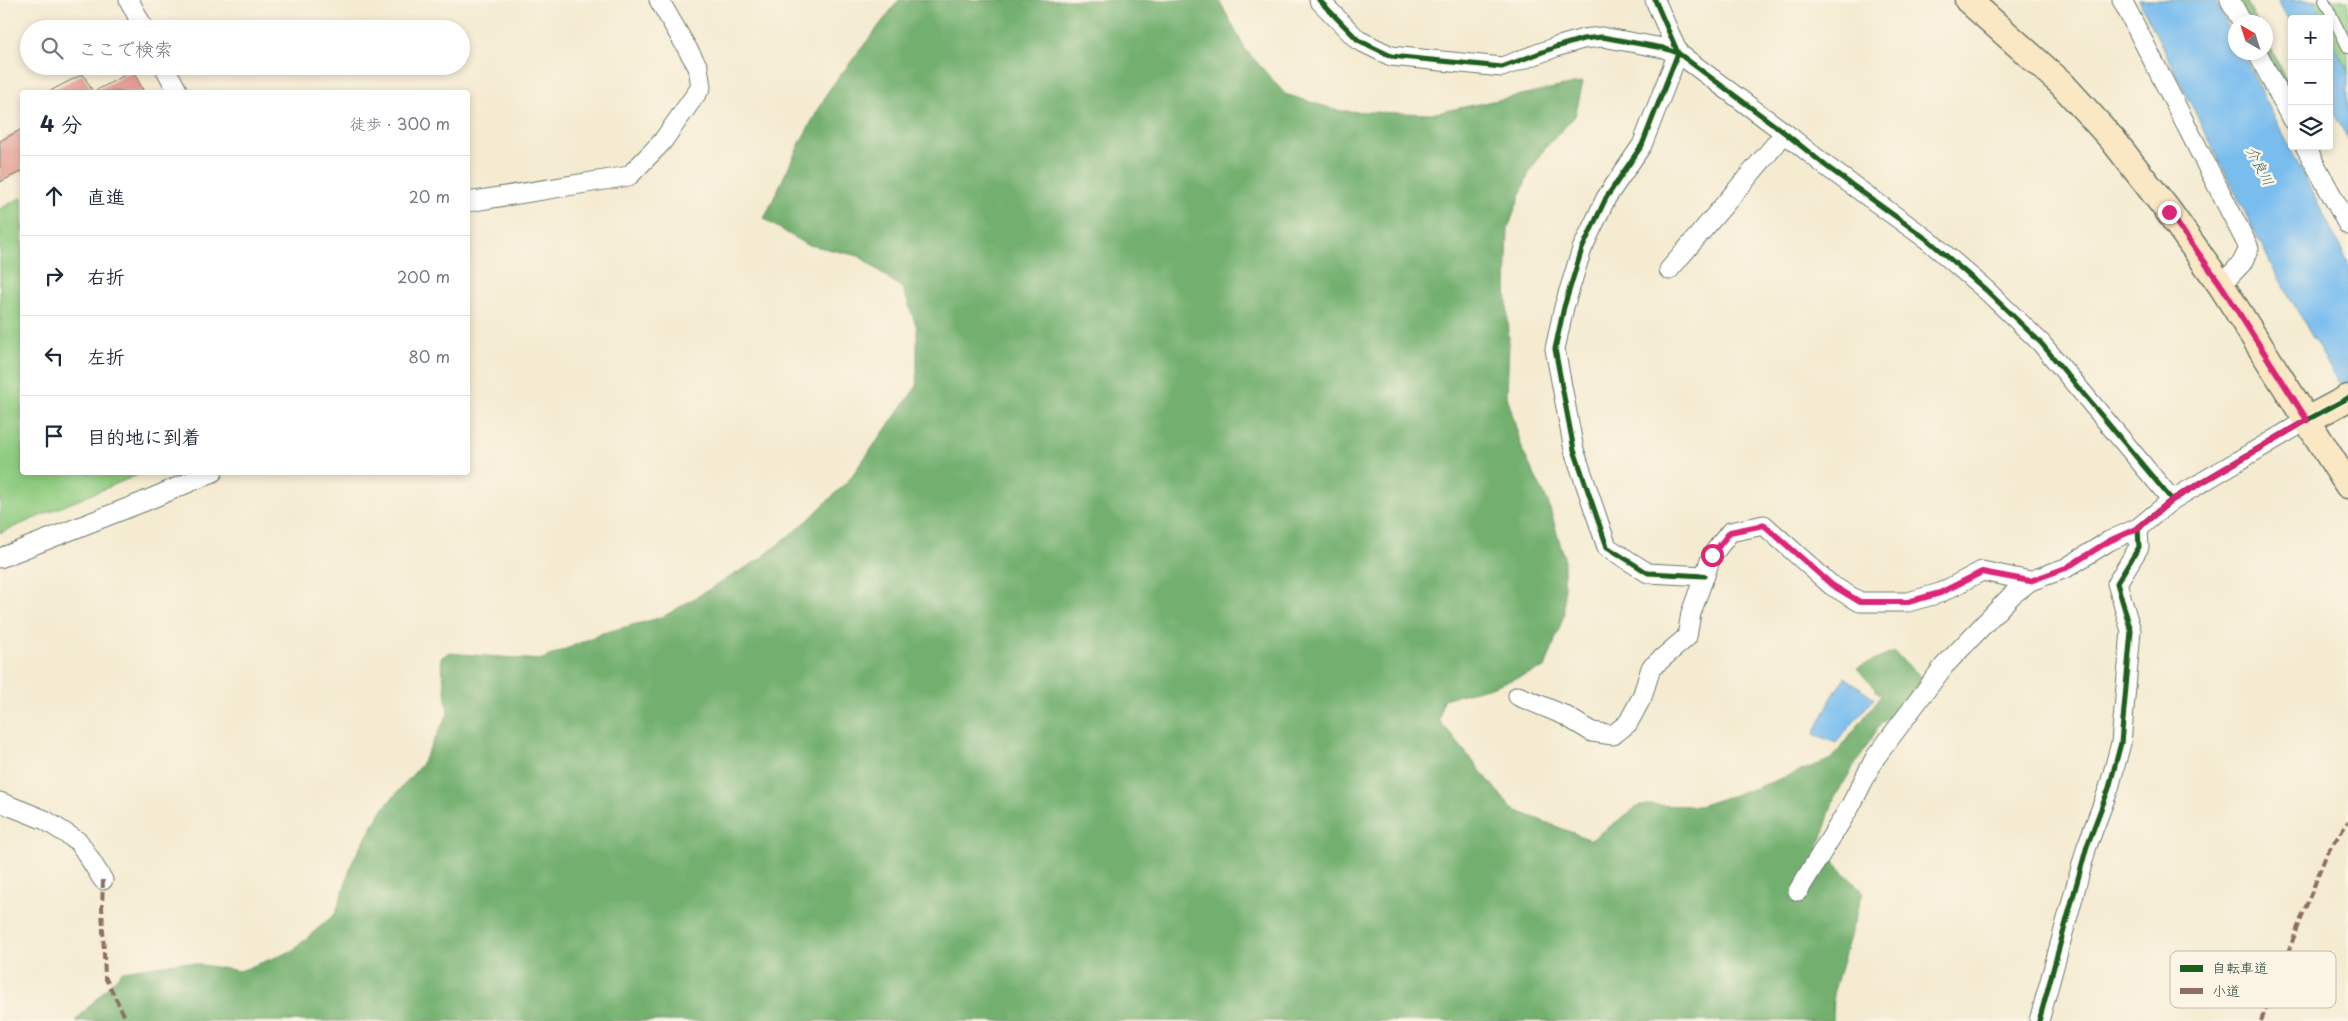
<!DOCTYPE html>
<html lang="ja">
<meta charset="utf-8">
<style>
:root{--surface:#fff;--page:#f6f6f7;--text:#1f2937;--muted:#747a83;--line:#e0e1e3}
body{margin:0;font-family:"Playpen Sans","Klee One",sans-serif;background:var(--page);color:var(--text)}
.controls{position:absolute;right:15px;top:15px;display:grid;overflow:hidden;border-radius:5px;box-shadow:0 2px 8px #0003}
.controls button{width:45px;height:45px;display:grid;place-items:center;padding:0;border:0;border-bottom:1px solid var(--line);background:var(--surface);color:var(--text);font:25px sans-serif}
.compass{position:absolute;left:2228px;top:15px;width:45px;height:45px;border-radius:50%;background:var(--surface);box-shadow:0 2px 8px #0003;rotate:321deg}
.stop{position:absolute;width:15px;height:15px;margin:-11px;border:4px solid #db2777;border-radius:50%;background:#fff}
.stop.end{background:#db2777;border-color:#fff;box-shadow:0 1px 5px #0008}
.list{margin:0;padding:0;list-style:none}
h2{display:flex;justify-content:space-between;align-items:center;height:65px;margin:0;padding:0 20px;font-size:21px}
h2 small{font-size:16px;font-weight:400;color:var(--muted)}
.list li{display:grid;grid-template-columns:32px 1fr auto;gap:15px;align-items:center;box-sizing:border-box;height:80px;padding:0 20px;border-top:1px solid var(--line)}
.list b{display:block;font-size:19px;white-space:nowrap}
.list em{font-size:16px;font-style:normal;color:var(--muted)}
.icon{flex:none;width:28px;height:28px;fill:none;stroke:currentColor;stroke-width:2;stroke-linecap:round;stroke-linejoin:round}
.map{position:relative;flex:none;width:2348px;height:1021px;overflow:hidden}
.search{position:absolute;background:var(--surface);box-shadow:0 2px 8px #0003;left:20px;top:20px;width:450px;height:55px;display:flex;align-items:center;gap:12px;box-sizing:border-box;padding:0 18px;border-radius:28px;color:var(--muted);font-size:19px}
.panel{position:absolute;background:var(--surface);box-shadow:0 2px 8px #0003;left:20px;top:90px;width:450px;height:385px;border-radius:5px}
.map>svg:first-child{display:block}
</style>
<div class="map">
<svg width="2348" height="1021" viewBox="0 0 2348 1021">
<rect width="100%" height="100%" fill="#fcf5e5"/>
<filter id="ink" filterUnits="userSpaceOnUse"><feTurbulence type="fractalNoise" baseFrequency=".02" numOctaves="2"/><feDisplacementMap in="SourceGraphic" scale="10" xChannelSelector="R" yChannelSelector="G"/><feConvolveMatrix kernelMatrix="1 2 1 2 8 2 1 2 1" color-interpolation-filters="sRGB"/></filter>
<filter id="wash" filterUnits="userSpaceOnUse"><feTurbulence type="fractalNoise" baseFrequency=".0096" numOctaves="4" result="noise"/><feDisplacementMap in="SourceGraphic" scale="20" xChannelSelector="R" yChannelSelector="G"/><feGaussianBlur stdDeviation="1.12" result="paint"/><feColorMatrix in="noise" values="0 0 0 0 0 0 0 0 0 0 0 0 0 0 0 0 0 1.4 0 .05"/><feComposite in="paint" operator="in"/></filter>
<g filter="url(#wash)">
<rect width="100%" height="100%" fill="#f4ebd1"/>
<g fill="#8fcc81" stroke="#57845a">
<path d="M2311,0H2348V74L2329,37V19H2320Z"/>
<path d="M22,197V472L142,473L0,533V209Z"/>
</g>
<g fill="#73b06f" stroke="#497652">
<path d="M899,0H1219L1245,49L1285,94L1340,111L1431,114L1583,82L1575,116L1545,148L1528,175L1508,228L1506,286L1509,341L1507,396L1523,452L1548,502L1564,557V615L1545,668L1491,687L1443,699L1439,720L1512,809L1591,840L1640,805L1699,806L1756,788L1832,759L1881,696L1857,668L1894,652L1927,682L1880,725L1834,798L1819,847L1863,892L1833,994L1832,1021H75L123,971L183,962L240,971L292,951L336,913L353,860L382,810L421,765L448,714L441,658L448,653L540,660L603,633L663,617L760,559L806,522L848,481L917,386V328L903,289L859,256L805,244L764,219L801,141L829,90Z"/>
<path d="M2234,0H2246L2257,22H2244Z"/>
<path d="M2266,38L2292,90V113L2266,52Z"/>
</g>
<g fill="#79bdef" stroke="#4c7d92">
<path d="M2139,0H2215L2235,40L2236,52L2242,53L2348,263V399L2273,268Z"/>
<path d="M2278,0H2314L2324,19H2292V27Z"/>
<path d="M2329,35L2348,71V139L2329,105Z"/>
<path d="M1845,677L1874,698L1836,743L1814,734L1831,699Z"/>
</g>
<g id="blocks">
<g fill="#e49b91">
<path d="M133,71L144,92H48L83,74L93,92Z"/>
<path d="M22,129V171L0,182V141Z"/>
</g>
</g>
</g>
<g filter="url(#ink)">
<use href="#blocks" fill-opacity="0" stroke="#6a7a6b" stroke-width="1"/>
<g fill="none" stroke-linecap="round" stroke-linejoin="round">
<defs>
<path id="lane" d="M2324,0L2348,48"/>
<g id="street">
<path d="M129,0L144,29"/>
<path d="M1319,0L1358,40L1391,56L1502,67L1556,47L1583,39L1602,37L1663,48L1678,53L1785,133L1826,166L1928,240L1986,290L2041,343L2172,500"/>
<path d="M1655,0L1678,53L1642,145L1606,198L1582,249L1564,307L1555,349L1574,450L1607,547L1648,573L1705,576"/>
<path d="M2122,0L2249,248L2242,263L2221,285"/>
<path d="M2230,0L2242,22"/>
<path d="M2257,52L2292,120"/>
<path d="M164,66L178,92"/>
<path d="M2305,146L2348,225"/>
<path d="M468,202L629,176L662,142L701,87L698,67L659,0"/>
<path d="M1669,270L1785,133"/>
<path d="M0,558L143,502L213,472"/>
<path d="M1518,696L1564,715L1592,732L1613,735L1628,723L1642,697L1651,668L1687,637L1691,613L1712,555L1730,532L1764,525L1831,585L1860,602H1908L1940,593L1982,571L2030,581"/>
<path d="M0,802L45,820L79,842L103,880"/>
<path d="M1798,891L1851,805L1875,758L1944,666L2012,595L2030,581L2066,568L2109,541L2138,528"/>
<path d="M2039,1021L2087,846L2109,788L2121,743L2131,631L2117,583L2139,547L2138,528L2172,500L2307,420"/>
</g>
<g id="secondary">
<path d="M1968,0L2061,83L2113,140L2169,212L2221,285L2348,485"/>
<path d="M2307,420L2348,398"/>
</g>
</defs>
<use href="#lane" stroke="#6a7a6b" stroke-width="12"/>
<use href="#street" stroke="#6a7a6b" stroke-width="21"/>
<use href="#secondary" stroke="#6a7a6b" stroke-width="29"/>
<use href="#lane" stroke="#fff" stroke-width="10"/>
<use href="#street" stroke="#fff" stroke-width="19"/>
<use href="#secondary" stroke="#fae7c3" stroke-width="26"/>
<g stroke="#8d6e63" stroke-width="4" stroke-dasharray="8 4" stroke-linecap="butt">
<path d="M103,880L102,907L105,977L127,1021"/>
<path d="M2261,1021L2327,853L2348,822"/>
</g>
<defs>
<g id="cycleway">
<path d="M1319,0L1358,40L1391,56L1502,67L1556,47L1583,39L1602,37L1663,48L1678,53L1785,133L1826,166L1928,240L1986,290L2041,343L2172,500"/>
<path d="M1655,0L1678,53L1642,145L1606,198L1582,249L1564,307L1555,349L1574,450L1607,547L1648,573L1705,576"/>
<path d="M2039,1021L2087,846L2109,788L2121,743L2131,631L2117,583L2139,547L2138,528L2172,500L2307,420L2348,398"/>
</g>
</defs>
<use href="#cycleway" stroke="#fcf5e5" stroke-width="8"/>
<use href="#cycleway" stroke="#1b5e20" stroke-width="5"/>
</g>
</g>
<g fill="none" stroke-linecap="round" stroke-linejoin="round" filter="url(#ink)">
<path stroke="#db2777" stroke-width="6" d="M1712,555L1730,532L1764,525L1832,585L1860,602H1908L1940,593L1982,572L2030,581L2066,568L2109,541L2138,528L2172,500L2307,420L2221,285L2169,212"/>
</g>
<g text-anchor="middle" stroke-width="5" stroke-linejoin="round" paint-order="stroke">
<g font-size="14" font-style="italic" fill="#365d63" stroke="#fcf5e5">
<text transform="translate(2260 166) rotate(63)" y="5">介良川</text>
</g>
</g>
<rect x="2170" y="951" width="166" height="57" rx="8" fill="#fcf5e5" stroke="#babeb0" stroke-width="1"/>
<rect x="2180" y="965" width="23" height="7" fill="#1b5e20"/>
<rect x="2180" y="988" width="23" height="6" fill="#8d6e63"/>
<g font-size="14" fill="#1f3d34">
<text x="2212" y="973">自転車道</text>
<text x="2212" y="996">小道</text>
</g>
</svg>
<div class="controls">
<button>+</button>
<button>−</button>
<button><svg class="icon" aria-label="layers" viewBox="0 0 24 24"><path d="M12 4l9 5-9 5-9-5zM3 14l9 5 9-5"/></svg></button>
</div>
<svg class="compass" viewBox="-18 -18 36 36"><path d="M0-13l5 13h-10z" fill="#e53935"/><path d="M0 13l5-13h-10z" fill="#747a83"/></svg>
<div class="stop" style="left:1712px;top:555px"></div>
<div class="stop end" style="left:2169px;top:212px"></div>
<div class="search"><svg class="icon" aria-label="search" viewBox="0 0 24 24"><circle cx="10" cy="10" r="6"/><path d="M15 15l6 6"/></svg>ここで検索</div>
<section class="panel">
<h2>4 分<small>徒歩 · 300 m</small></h2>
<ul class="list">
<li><svg class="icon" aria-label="ahead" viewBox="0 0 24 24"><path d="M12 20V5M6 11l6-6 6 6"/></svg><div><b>直進</b></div><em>20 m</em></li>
<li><svg class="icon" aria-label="right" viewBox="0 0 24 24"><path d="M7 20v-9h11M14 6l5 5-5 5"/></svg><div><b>右折</b></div><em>200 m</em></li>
<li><svg class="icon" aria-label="left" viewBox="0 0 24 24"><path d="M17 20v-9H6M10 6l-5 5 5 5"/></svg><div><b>左折</b></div><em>80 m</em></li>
<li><svg class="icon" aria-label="arrive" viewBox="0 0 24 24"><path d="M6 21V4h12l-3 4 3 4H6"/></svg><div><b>目的地に到着</b></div></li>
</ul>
</section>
</div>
